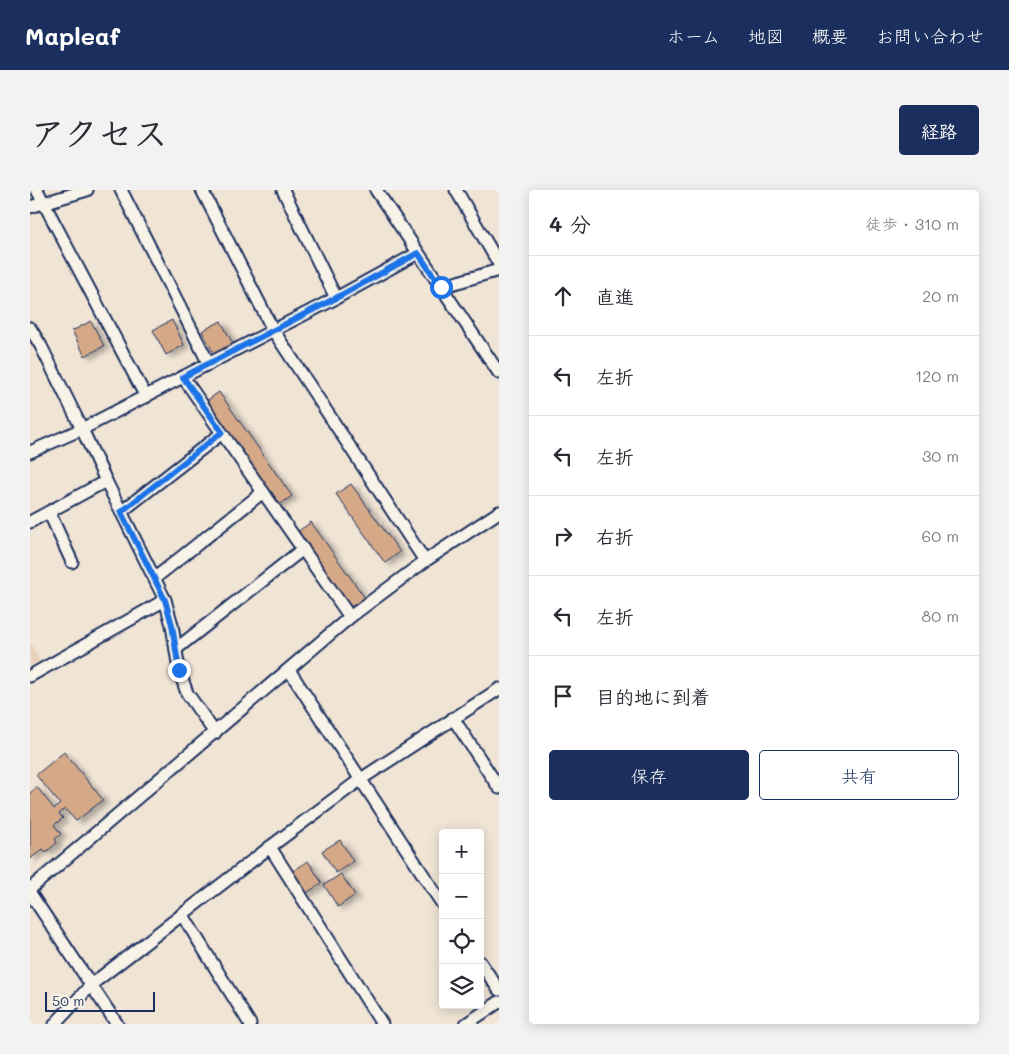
<!DOCTYPE html>
<html lang="ja">
<meta charset="utf-8">
<style>
:root{--surface:#fff;--page:#f2f2f3;--text:#2b2b33;--muted:#7c7c81;--line:#e1e1e2;--accent:#1b2f5e}
body{margin:0;font-family:Mali,"Klee One",sans-serif;background:var(--page);color:var(--text)}
.controls{position:absolute;right:15px;bottom:15px;display:grid;overflow:hidden;border-radius:5px;box-shadow:0 2px 12px #0003}
.controls button{width:45px;height:45px;display:grid;place-items:center;padding:0;border:0;border-bottom:1px solid var(--line);background:var(--surface);color:var(--text);font:25px sans-serif}
.scale{position:absolute;left:15px;bottom:12px;width:110px;box-sizing:border-box;padding-left:5px;border:2px solid #1b2f5e;border-top:0;font-size:14px;line-height:18px;white-space:nowrap;color:#1b2f5e;-webkit-text-stroke:4px #f7f3e8;paint-order:stroke}
.stop{position:absolute;width:15px;height:15px;margin:-11px;border:4px solid #1a73e8;border-radius:50%;background:#fff}
.stop.end{background:#1a73e8;border-color:#fff;box-shadow:0 1px 5px #0008}
.list{margin:0;padding:0;list-style:none}
h2{display:flex;justify-content:space-between;align-items:center;height:65px;margin:0;padding:0 20px;font-size:21px}
h2 small{font-size:16px;font-weight:400;color:var(--muted)}
.list li{display:grid;grid-template-columns:32px 1fr auto;gap:15px;align-items:center;box-sizing:border-box;height:80px;padding:0 20px;border-top:1px solid var(--line)}
.list b{display:block;font-size:19px;white-space:nowrap}
.list em{font-size:16px;font-style:normal;color:var(--muted)}
.actions{display:flex;gap:10px;padding:15px 20px}
.actions a{flex:1;padding:11px 0;border:1px solid var(--accent);border-radius:5px;text-align:center;font-size:18px;color:var(--accent)}
.actions .main{background:var(--accent);color:#fff}
.icon{flex:none;width:28px;height:28px;fill:none;stroke:currentColor;stroke-width:2;stroke-linecap:round;stroke-linejoin:round}
.map{position:relative;flex:none;width:469px;height:834px;overflow:hidden;border-radius:5px}
header{display:flex;align-items:center;gap:30px;box-sizing:border-box;height:70px;padding:0 25px;background:var(--accent);color:#fff}
header strong{font-size:24px}
nav{display:flex;gap:28px;margin-inline-start:auto;font-size:18px}
.intro{display:flex;align-items:center;justify-content:space-between;box-sizing:border-box;height:120px;padding:0 30px}
h1{margin:0;font-size:35px}
.button{padding:12px 22px;border-radius:5px;background:var(--accent);color:#fff;font-size:18px;font-weight:700}
main{display:flex;gap:30px;padding:0 30px}
aside{flex:1;background:var(--surface);border-radius:5px;box-shadow:0 2px 12px #0003}
.map>svg:first-child{display:block}
</style>
<header>
<strong>Mapleaf</strong>
<nav><a>ホーム</a><a>地図</a><a>概要</a><a>お問い合わせ</a></nav>
</header>
<div class="intro"><h1>アクセス</h1><a class="button">経路</a></div>
<main>
<div class="map">
<svg width="469" height="834" viewBox="0 0 469 834">
<defs>
<filter id="shadow"><feDropShadow dx="5.5" dy="3" stdDeviation="2.5" flood-color="#0004"/></filter>
</defs>
<rect width="100%" height="100%" fill="#f0e4d5"/>
<filter id="ink" filterUnits="userSpaceOnUse"><feTurbulence type="fractalNoise" baseFrequency=".02" numOctaves="2"/><feDisplacementMap in="SourceGraphic" scale="10" xChannelSelector="R" yChannelSelector="G"/><feConvolveMatrix kernelMatrix="1 2 1 2 8 2 1 2 1" color-interpolation-filters="sRGB"/></filter>
<g filter="url(#ink)">
<path fill="#e8d2be" d="M0,452L10,471L0,476Z"/>
<g fill="#d5a987" stroke="#1b2f5e" filter="url(#shadow)">
<path d="M142,130L154,155L136,165L123,140Z"/>
<path d="M61,131L74,156L55,166L42,141Z"/>
<path d="M191,131L204,156L185,166L172,141Z"/>
<path d="M189,202L262,306L248,316L175,212Z"/>
<path d="M321,294L370,362L355,373L306,304Z"/>
<path d="M281,332L335,408L319,418L266,343Z"/>
<path d="M34,562L73,610L46,631L35,619L29,624L33,628L24,635L31,644L25,649L27,653L16,662L13,659L0,669V603L7,597L24,619L30,614L6,585Z"/>
<path d="M310,650L323,671L306,683L292,661Z"/>
<path d="M278,671L292,693L275,704L260,683Z"/>
<path d="M311,684L325,705L308,717L294,695Z"/>
</g>
<g fill="none" stroke-linecap="round" stroke-linejoin="round">
<defs>
<g id="minor">
<path d="M7,0L116,207"/>
<path d="M91,0L179,174"/>
<path d="M172,0L243,140L395,371"/>
<path d="M253,0L306,108"/>
<path d="M346,0L469,183"/>
<path d="M426,0L469,74"/>
<path d="M0,17L57,0"/>
<path d="M411,97L469,80"/>
<path d="M0,138L11,156L52,239L76,291L135,410L142,435L149,480L157,503L185,543"/>
<path d="M153,187L320,427"/>
<path d="M0,262L52,239L306,108L388,63"/>
<path d="M19,322L42,372"/>
<path d="M91,322L192,243"/>
<path d="M0,332L76,291"/>
<path d="M125,388L233,302"/>
<path d="M146,459L273,359"/>
<path d="M259,480L413,715"/>
<path d="M0,486L135,410"/>
<path d="M423,528L469,598"/>
<path d="M240,657L352,834"/>
<path d="M0,699L320,427L395,371L469,322"/>
<path d="M0,703L87,834"/>
<path d="M152,724L220,834"/>
<path d="M450,772L469,800"/>
<path d="M25,834L62,794L240,657L331,589L469,499"/>
<path d="M436,834L469,812"/>
</g>
</defs>
<use href="#minor" stroke="#1b2f5e" stroke-width="15"/>
<use href="#minor" stroke="#f7f3e8" stroke-width="11"/>
</g>
</g>
<g fill="none" stroke-linecap="round" stroke-linejoin="round" filter="url(#ink)">
<path stroke="#1a73e8" stroke-width="6" d="M149,480L142,435L135,410L91,322L192,242L153,187L306,108L388,63L411,97"/>
</g>
</svg>
<div class="controls">
<button>+</button>
<button>−</button>
<button><svg class="icon" aria-label="locate" viewBox="0 0 24 24"><circle cx="12" cy="12" r="6"/><path d="M12 2v4M12 18v4M2 12h4M18 12h4"/></svg></button>
<button><svg class="icon" aria-label="layers" viewBox="0 0 24 24"><path d="M12 4l9 5-9 5-9-5zM3 14l9 5 9-5"/></svg></button>
</div>
<div class="scale">50 m</div>
<div class="stop" style="left:411px;top:97px"></div>
<div class="stop end" style="left:149px;top:480px"></div>
</div>
<aside>
<h2>4 分<small>徒歩 · 310 m</small></h2>
<ul class="list">
<li><svg class="icon" aria-label="ahead" viewBox="0 0 24 24"><path d="M12 20V5M6 11l6-6 6 6"/></svg><div><b>直進</b></div><em>20 m</em></li>
<li><svg class="icon" aria-label="left" viewBox="0 0 24 24"><path d="M17 20v-9H6M10 6l-5 5 5 5"/></svg><div><b>左折</b></div><em>120 m</em></li>
<li><svg class="icon" aria-label="left" viewBox="0 0 24 24"><path d="M17 20v-9H6M10 6l-5 5 5 5"/></svg><div><b>左折</b></div><em>30 m</em></li>
<li><svg class="icon" aria-label="right" viewBox="0 0 24 24"><path d="M7 20v-9h11M14 6l5 5-5 5"/></svg><div><b>右折</b></div><em>60 m</em></li>
<li><svg class="icon" aria-label="left" viewBox="0 0 24 24"><path d="M17 20v-9H6M10 6l-5 5 5 5"/></svg><div><b>左折</b></div><em>80 m</em></li>
<li><svg class="icon" aria-label="arrive" viewBox="0 0 24 24"><path d="M6 21V4h12l-3 4 3 4H6"/></svg><div><b>目的地に到着</b></div></li>
</ul>
<div class="actions"><a class="main">保存</a><a>共有</a></div>
</aside>
</main>
